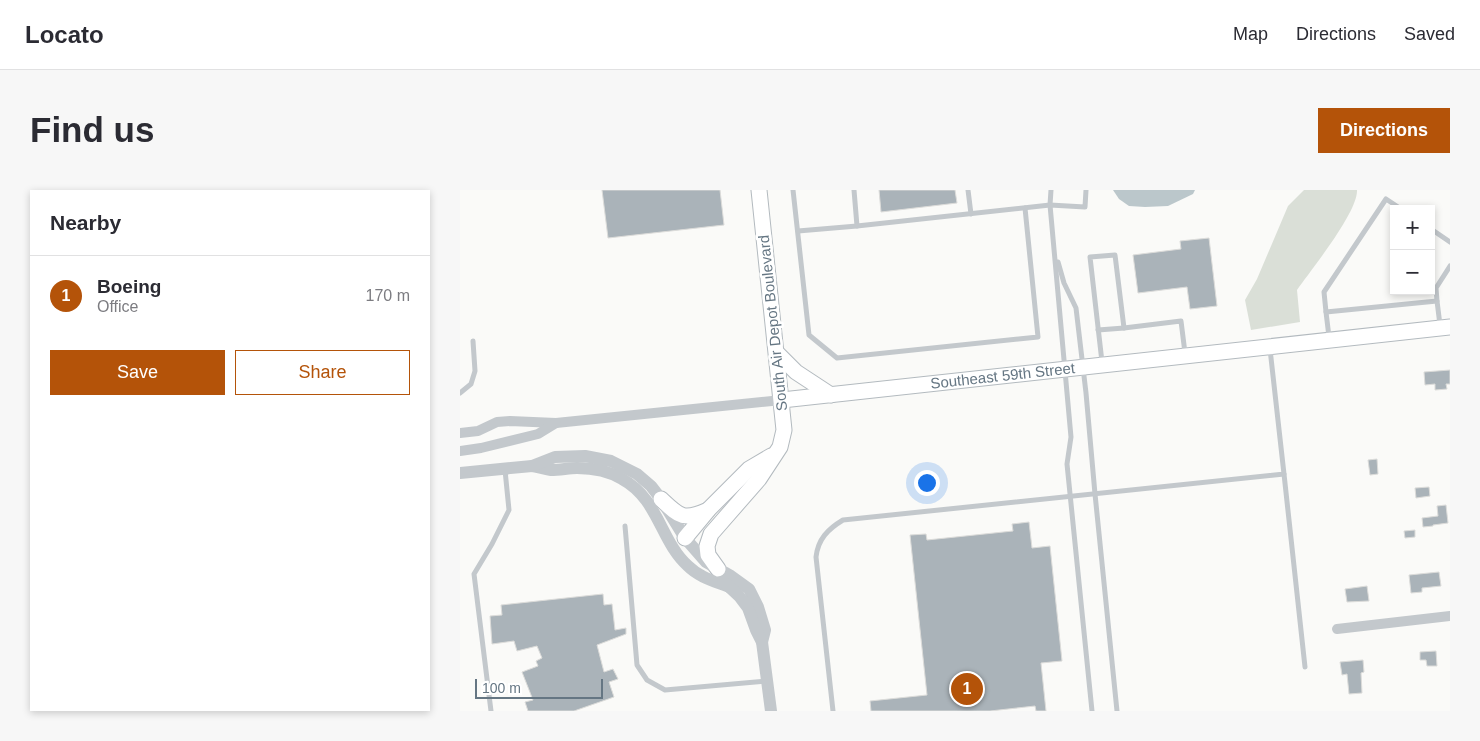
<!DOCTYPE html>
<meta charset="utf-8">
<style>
:root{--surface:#fff;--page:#f7f7f7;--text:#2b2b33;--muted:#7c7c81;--line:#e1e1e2;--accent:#b45309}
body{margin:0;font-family:Arial,sans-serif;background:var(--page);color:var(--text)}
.controls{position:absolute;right:15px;top:15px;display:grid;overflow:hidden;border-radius:0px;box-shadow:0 2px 8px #0003}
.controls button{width:45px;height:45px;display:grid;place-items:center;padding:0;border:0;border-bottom:1px solid var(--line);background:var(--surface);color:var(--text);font:25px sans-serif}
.scale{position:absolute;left:15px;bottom:12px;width:128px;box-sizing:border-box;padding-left:5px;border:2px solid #657683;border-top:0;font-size:14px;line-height:18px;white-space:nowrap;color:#657683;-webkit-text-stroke:4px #fff;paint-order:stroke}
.you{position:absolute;left:466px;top:292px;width:18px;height:18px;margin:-12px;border:4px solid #fff;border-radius:50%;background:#1a73e8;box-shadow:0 0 0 8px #1a73e833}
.badge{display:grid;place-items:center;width:32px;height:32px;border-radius:50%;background:var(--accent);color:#fff;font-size:16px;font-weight:700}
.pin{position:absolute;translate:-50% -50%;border:2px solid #fff;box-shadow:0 1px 5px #0006}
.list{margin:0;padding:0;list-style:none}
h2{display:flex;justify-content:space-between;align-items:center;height:65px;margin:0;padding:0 20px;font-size:21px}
h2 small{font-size:16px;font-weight:400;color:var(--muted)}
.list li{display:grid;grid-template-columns:32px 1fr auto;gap:15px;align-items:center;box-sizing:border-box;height:80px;padding:0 20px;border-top:1px solid var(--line)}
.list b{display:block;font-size:19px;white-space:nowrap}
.list p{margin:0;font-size:16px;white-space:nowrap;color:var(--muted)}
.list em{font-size:16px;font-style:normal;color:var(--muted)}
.actions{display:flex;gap:10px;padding:15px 20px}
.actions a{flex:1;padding:11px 0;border:1px solid var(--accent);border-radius:0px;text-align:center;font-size:18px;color:var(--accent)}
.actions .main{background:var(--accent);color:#fff}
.map{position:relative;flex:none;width:990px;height:521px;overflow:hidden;border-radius:0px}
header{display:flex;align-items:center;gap:30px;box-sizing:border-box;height:70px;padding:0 25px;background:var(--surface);border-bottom:1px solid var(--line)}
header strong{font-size:24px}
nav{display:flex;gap:28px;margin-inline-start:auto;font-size:18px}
.intro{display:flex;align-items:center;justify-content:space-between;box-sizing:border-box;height:120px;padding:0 30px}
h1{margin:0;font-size:35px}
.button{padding:12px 22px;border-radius:0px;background:var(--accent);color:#fff;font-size:18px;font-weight:700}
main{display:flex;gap:30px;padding:0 30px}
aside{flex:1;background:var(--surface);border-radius:0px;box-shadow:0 2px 8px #0003}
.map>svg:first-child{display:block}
</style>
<header>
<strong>Locato</strong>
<nav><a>Map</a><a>Directions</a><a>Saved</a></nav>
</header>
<div class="intro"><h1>Find us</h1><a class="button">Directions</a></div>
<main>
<aside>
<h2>Nearby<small></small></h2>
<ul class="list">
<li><span class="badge">1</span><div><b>Boeing</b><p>Office</p></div><em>170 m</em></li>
</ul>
<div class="actions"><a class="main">Save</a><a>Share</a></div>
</aside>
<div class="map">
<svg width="990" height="521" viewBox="0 0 990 521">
<rect width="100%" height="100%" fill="#fafaf8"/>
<path fill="#dadfd7" d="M844,0H897C898,22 851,80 837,100L840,132L791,140L785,110L797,89L828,16Z"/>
<path fill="#bbc7cb" d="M653,0H735L733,4L708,16L685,17L669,16L659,9Z"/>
<g fill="#aab3b9" stroke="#dcdcda">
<path d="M142,0H260L264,35L148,48Z"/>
<path d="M419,0H495L497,13L421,22Z"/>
<path d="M749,48L757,116L730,119L727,97L678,103L673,65L721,59L720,51Z"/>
<path d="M990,180V194H986L987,199L975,200V194L965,195L964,182Z"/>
<path d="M917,269L918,284L910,285L908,270Z"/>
<path d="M969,297L970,306L956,308L955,298Z"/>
<path d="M986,315L988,333L973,335V336L963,337L962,328L978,326L977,316Z"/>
<path d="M569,332L572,358L590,356L602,471L581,473L586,521H576L575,516L530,521H411L410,511L467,505L450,345L466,344L467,350L553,341L552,334Z"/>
<path d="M955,340V347L945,348L944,341Z"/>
<path d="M979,382L981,396L962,398V402L951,403L949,385Z"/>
<path d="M907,396L909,411L887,412L885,399Z"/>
<path d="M143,404L144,415L152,414L155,440L166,438V444L137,455L144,482L153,479L158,489L149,492L154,507L114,521H68L65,512L73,510L62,482L78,476L76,471L82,468L77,456L57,461L54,451L32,454L30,426L42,425L41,415Z"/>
<path d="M976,461L977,476H967L966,470H960V462Z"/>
<path d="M903,470L904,482L901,483L902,503L889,504L887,484L882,485L880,472Z"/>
</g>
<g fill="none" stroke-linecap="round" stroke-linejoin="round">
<defs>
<g id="secondary">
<path d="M317,163L336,182L371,205"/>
<path id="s1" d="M322,210L990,137"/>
<path d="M201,309C220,327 223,331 248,320"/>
<path d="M225,348L249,319L289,279L311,266"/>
<path d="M258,379L248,365L247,356L251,344L299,289L320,257L324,240L299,0"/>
</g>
</defs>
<use href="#secondary" stroke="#b3babf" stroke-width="17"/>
<g stroke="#c3c8cc" stroke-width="5">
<path d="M333,0L349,145L377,168L578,147L565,18"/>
<path d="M394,0L397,36"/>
<path d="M508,0L511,24"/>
<path d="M591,0L590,15L611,247L607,274L632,521"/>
<path d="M971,39L990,52"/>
<path d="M338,41L397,36L590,15L625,17L626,0"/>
<path d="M598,72L604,93L616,118L626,203L635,304L657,521"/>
<path d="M977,111L976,98L990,76"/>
<path d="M866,122L864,102L926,9L941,19"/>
<path d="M638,140L664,138"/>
<path d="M869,147L866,122L977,111L980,135"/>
<path d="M642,172L630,67L655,65L664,138L721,131L725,163"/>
<path d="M0,203L11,194L15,181L13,151"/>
<path d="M824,284L845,477"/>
<path d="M165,336L177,475L187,490L205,500L307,491"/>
<path d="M31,521L14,384L32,354L49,320L45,280"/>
<path d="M373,521L356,367C358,349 368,339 383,330L824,284L810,159"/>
</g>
<g stroke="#c3c8cc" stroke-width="10">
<path d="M0,243L18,241L37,232L50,231L96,233L322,210"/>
<path d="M0,261L21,258L78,244L96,233"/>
<path d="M877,439L990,426"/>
</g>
<g stroke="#c3c8cc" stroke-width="12">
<path d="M72,276C78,277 84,279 91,280C100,280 109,278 117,278C133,278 149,281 162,289C199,309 200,351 228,376C239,387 254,391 269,397"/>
<path d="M0,283L72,276L95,267L125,266L151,271L177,284L191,296L201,309L225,348L246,372L271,386L289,399L298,417L305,440L302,452"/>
<path d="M263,391L279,406L288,418L296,440L302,452L311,521"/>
</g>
<use href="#secondary" stroke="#fff" stroke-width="15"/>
</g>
<g text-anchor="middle" stroke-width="5" stroke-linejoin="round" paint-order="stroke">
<g font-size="15" fill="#657683" stroke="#fff">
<text transform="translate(313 133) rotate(-96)" y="5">South Air Depot Boulevard</text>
<text dy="5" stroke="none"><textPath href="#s1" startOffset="222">Southeast 59th Street</textPath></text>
</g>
</g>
</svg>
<div class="controls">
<button>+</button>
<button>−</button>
</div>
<div class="scale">100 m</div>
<div class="you"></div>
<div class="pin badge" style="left:507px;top:499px">1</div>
</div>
</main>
